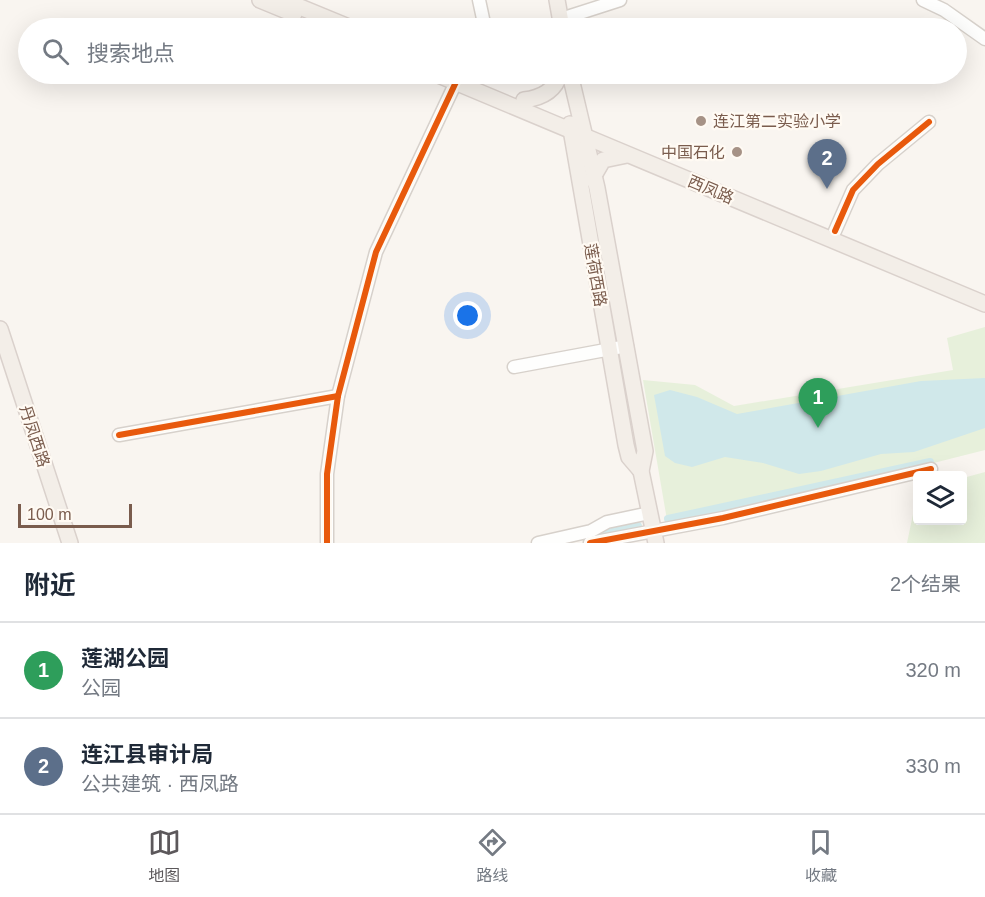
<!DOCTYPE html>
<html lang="zh">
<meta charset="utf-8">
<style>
:root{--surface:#fff;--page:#f6f6f7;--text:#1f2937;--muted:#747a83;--line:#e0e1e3;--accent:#5c585b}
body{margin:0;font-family:Helvetica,"Noto Sans SC",sans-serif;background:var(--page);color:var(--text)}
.controls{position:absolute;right:18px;bottom:18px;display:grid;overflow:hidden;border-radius:6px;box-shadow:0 6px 24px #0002}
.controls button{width:54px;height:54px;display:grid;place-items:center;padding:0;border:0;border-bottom:2px solid var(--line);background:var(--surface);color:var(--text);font:30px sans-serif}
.scale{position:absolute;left:18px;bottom:15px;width:114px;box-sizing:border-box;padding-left:6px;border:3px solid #7a5c4d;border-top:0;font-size:16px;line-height:21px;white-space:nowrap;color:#7a5c4d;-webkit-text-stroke:4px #fffaf3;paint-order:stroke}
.you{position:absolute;left:468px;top:316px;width:21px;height:21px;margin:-15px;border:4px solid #fff;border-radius:50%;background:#1a73e8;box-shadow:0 0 0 9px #1a73e833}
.badge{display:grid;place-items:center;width:39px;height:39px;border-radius:50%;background:var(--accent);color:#fff;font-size:20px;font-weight:700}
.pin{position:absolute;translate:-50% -50px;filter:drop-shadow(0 2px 3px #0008)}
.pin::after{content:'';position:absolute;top:32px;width:21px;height:18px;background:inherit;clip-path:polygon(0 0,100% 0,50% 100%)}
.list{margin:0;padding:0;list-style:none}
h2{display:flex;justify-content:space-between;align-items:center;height:78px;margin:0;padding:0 24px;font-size:26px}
h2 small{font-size:20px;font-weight:400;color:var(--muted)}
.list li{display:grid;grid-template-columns:39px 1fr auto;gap:18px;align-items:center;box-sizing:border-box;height:96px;padding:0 24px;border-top:2px solid var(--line)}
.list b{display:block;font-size:22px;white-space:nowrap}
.list p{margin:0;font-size:20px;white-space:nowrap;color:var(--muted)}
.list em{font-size:20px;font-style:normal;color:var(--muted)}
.icon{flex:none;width:33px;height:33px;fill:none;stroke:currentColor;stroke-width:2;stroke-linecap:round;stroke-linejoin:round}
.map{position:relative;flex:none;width:985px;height:543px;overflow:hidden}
.search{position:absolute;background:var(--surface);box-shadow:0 6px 24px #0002;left:18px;right:18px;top:18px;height:66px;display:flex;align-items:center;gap:15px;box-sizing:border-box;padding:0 21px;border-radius:33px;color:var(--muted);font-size:22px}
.sheet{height:270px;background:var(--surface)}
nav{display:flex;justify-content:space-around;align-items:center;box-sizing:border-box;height:84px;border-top:2px solid var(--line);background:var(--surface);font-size:16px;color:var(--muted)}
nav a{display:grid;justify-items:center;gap:3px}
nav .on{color:var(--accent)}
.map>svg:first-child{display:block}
</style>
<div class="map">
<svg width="985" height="543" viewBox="0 0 985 543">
<rect width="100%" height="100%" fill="#f9f5f0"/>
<g fill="#e7f0db">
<path d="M985,327V450L902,471L667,520L643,380L695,385L734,406L953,370L947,338Z"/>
<path d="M985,472V543H907L917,495L918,520H962L963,478Z"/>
</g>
<path fill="#d0e8ea" d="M985,378V428L914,452L881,454L821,471L799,474L763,463L725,457L692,467L675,463L665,456L654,395L670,390L697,397L737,414L921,381Z"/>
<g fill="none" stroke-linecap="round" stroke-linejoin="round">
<g stroke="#d0e8ea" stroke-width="8">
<path d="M668,519L930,462"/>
<path d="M586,538L638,526"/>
</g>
<defs>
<g id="minor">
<path d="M479,0L485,28"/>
<path d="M923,0L944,10L985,39"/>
<path d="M561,19L620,0"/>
<path d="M835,231L853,190L878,164L929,122"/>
<path d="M514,367L627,346"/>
<path d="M119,435L338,396"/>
<path d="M327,543V474L338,396L376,252L456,82"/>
<path d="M538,543L591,531L607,522L650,513"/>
<path d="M590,543L723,518L931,469"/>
</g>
<g id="major">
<path d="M260,0L294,14"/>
<path d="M283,0L351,28"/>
<path d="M557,0L562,28"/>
<path d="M436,74L985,304"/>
<path d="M570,74L597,188L645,451L641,471L656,543"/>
<path d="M524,100C541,98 555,91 560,74"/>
<path d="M570,124L626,445L629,457L641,471"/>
<path d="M592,179L603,160L627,155"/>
<path d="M0,329L70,543"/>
</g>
</defs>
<use href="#minor" stroke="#d7d1cb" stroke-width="15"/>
<use href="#major" stroke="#dad1cc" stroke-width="18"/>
<use href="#minor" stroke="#fefefd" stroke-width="12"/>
<use href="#major" stroke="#f3eee8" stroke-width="15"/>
<defs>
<g id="cycleway">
<path d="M835,231L853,190L878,164L929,122"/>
<path d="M119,435L338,396"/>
<path d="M327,543V474L338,396L376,252L456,82"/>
<path d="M590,543L723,518L931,469"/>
</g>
</defs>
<use href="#cycleway" stroke="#fffaf3" stroke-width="10"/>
<use href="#cycleway" stroke="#e8590c" stroke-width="6"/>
</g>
<g fill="#a69286" stroke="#fffaf3" stroke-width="2">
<circle cx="701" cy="121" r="6"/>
<circle cx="737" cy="152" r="6"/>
</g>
<g text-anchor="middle" stroke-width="4.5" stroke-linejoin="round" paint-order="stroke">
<g font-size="16" fill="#7a5c4d" stroke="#fffaf3" text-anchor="start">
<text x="713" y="127">连江第二实验小学</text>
<text x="725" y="158" text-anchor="end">中国石化</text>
</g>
<g font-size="16" fill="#7a5c4d" stroke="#fffaf3">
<text transform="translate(711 189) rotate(23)" y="6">西凤路</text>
<text transform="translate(596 275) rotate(80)" y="6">莲荷西路</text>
<text transform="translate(35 436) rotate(72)" y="6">丹凤西路</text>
</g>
</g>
</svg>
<div class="controls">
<button><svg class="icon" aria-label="layers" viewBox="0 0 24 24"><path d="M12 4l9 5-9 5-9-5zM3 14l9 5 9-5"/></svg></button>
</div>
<div class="scale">100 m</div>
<div class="you"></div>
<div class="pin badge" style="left:818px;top:428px;background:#2e9e5b">1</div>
<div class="pin badge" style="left:827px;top:189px;background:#5c6f8a">2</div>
<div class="search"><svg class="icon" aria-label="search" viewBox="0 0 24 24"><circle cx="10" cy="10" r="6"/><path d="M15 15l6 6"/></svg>搜索地点</div>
</div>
<section class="sheet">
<h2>附近<small>2个结果</small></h2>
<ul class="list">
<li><span class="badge" style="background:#2e9e5b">1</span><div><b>莲湖公园</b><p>公园</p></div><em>320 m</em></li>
<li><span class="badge" style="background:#5c6f8a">2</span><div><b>连江县审计局</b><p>公共建筑 · 西凤路</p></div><em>330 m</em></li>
</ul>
</section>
<nav>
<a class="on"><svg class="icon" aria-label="map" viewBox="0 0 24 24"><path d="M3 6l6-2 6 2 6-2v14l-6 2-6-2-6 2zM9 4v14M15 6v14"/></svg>地图</a>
<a><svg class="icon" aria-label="directions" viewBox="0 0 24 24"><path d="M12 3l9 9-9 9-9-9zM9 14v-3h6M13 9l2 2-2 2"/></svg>路线</a>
<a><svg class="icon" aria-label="saved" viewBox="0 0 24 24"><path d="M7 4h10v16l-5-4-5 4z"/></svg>收藏</a>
</nav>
